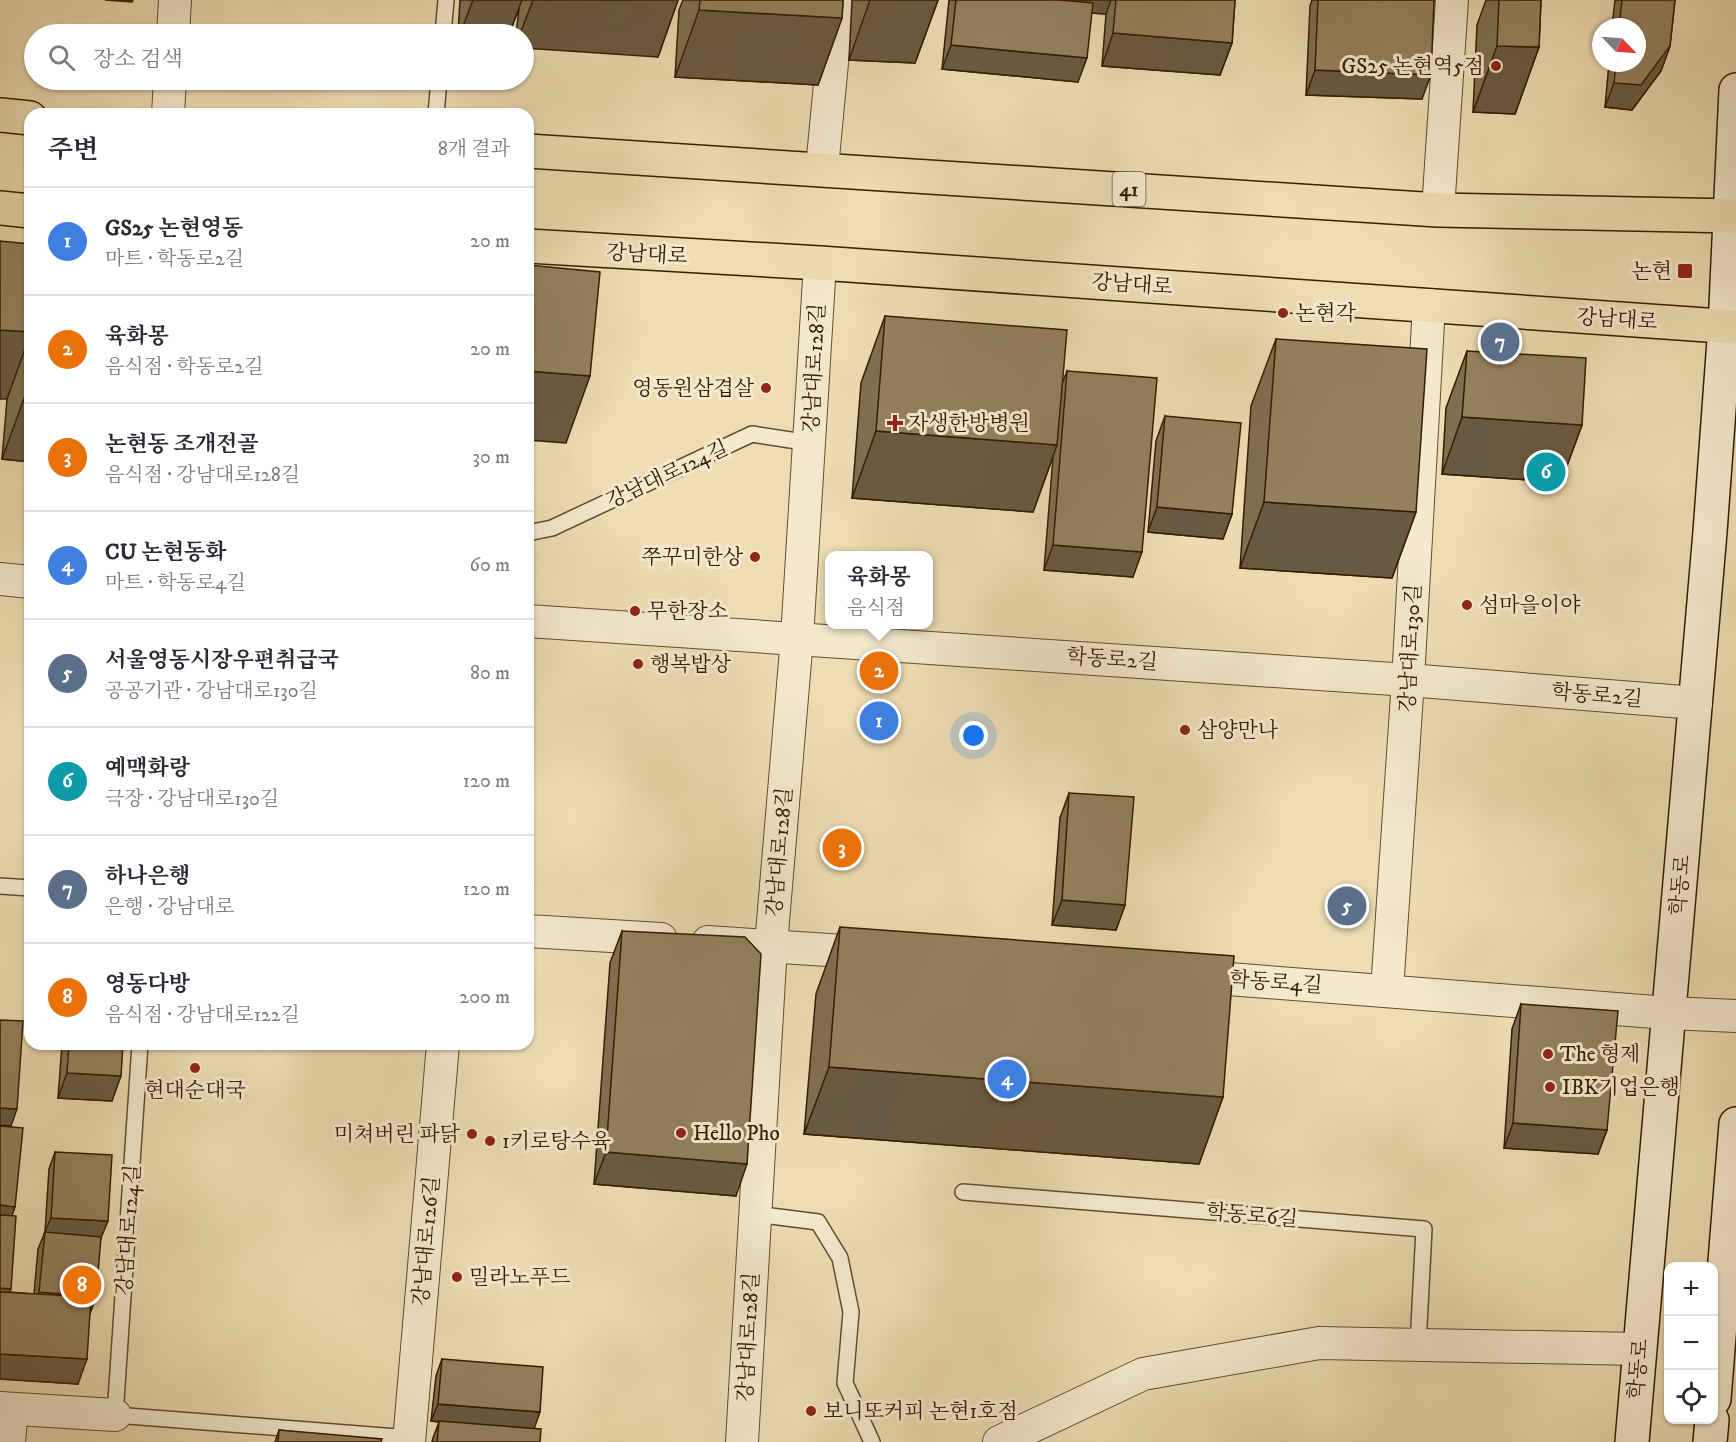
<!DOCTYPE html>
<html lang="ko">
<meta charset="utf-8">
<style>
:root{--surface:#fff;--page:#f2f2f3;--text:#2b2b33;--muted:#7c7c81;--line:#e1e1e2;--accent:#2563eb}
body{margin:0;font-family:"IM FELL DW Pica","Noto Serif KR",serif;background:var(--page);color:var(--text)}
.controls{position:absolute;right:18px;bottom:18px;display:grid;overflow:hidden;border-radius:12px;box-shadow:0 2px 4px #0004}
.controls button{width:54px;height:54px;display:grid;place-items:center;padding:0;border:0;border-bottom:2px solid var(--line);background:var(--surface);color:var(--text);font:30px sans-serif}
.compass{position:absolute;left:1592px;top:18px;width:54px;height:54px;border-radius:50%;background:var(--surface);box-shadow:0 2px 4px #0004;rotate:115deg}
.you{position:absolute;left:974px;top:736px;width:21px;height:21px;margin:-15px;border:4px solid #fff;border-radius:50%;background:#1a73e8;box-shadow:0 0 0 9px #1a73e833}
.badge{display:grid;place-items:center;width:39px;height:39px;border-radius:50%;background:var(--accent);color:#fff;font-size:20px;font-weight:700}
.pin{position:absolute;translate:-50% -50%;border:3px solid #fff;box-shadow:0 2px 6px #0006}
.popup{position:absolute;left:825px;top:551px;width:108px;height:78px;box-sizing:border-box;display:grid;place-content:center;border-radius:12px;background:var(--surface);filter:drop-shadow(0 2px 4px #0005);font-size:20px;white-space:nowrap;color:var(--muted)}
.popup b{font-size:22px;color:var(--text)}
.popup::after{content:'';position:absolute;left:50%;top:100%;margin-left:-12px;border:12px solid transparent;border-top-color:var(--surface)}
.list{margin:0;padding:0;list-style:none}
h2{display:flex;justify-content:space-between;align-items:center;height:78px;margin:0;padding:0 24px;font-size:26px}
h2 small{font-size:20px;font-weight:400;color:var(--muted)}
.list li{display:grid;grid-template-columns:39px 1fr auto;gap:18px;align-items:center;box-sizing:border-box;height:108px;padding:0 24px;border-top:2px solid var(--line)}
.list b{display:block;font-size:22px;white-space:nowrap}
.list p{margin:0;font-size:20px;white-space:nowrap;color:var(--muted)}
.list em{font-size:20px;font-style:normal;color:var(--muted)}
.icon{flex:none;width:33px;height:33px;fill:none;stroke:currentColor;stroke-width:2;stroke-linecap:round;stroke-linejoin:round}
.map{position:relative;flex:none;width:1736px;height:1442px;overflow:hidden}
.search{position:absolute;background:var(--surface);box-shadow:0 2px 4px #0004;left:24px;top:24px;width:510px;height:66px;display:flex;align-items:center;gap:15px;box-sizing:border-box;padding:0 21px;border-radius:33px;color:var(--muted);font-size:22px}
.panel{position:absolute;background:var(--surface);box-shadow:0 2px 4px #0004;left:24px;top:108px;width:510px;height:942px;border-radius:18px}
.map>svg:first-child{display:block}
</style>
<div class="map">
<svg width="1736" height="1442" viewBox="0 0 1736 1442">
<rect width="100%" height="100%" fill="#eeddb3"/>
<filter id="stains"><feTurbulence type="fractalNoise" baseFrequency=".00333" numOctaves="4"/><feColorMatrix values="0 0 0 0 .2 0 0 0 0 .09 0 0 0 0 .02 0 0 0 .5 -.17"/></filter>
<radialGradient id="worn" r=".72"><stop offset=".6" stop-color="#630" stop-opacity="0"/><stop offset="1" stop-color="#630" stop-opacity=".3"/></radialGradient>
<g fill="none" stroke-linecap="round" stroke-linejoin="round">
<defs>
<g id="lane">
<path d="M443,34L446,0"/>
<path d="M436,114L439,80"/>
<path d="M528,533L552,528L752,434L810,443"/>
<path d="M0,886L30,888"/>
<path d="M140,1044L115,1415L410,1438"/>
<path d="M963,1192L1424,1229L1418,1345"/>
<path d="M755,1214L818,1222L840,1258L851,1312L845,1383L872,1442"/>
</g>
<g id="street">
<path d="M173,34L175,0"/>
<path d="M168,114L170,80"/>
<path d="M822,168L838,0"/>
<path d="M1438,210L1452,0"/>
<path d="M0,579L30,582"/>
<path d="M528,621L1408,680L1696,703"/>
<path d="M528,931L661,939"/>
<path d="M708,942L873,953"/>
<path d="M1189,976L1668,1013L1736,1016"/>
<path d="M1387,990L1408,680L1429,305"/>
<path d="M0,1408L115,1415"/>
<path d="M9,1442L12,1409"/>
<path d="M409,1442L443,1044"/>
<path d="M742,1442L771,945L797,638L820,263"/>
<path d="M999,1442L1143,1374L1319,1343L1639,1349"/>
</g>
<g id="secondary">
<path d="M1714,1399L1736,1124"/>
<path d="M1632,1442L1710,532L1725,327L1736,90"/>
<path d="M1710,1442L1712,1420"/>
</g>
<g id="primary">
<path d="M0,115L30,118"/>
<path d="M528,151L1438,210L1736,216"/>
<path d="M0,208L30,211"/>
<path d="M528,246L820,263L1736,327"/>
</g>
</defs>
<use href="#lane" stroke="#624d2e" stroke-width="18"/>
<use href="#street" stroke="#624d2e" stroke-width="34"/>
<use href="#secondary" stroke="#331d01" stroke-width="36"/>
<use href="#primary" stroke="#331d01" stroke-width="36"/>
<use href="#lane" stroke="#f4e9ce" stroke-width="15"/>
<use href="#street" stroke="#f4e9ce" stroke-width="32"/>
<use href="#secondary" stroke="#f4e9ce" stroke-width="33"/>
<use href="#primary" stroke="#eeddb3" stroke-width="33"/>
</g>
<g fill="#7f6f51" stroke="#331d01" stroke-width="1.5">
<path d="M460,0H678L658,57L524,34H516L519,9L509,34H458Z"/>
<path d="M683,0H843L842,18L818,85L675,77L679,10Z"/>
<path d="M852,0H938L915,63L849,60Z"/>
<path d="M949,0H1235L1232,43L1220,75L1102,66L1106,14L1091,13L1078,82L942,69Z"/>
<path d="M1312,0H1434L1422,99L1306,95L1310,6Z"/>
<path d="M1486,0H1541L1539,47L1515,114L1473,112L1477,25Z"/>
<path d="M1615,0H1675L1670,46L1661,71L1632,110L1605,107L1609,63H1637V27H1612Z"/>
<path d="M30,244V462L2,459L7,399Z"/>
<path d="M885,316L1062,384L1067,371L1133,577L1044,570L1053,457L1033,512L852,498L861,383Z"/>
<path d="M1276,339L1416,512L1392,578L1240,568L1251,406Z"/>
<path d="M1467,351L1582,425L1561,482L1442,474L1446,408Z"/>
<path d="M1165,416L1232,514L1223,539L1148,532L1156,441Z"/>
<path d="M1069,793L1125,905L1116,930L1052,925L1060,818Z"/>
<path d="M840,927L1223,1097L1199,1164L804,1134L816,994Z"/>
<path d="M622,931L736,1196L594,1184L610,963Z"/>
<path d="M1521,1004L1607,1130L1598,1154L1504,1148L1512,1029Z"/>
<path d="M62,1044H123L112,1101L58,1098Z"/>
<path d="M0,1126L12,1216L10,1292L34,1294L38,1249L45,1232L49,1169L55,1152L101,1238L78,1384L0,1379Z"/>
<path d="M442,1359L534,1428L540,1442H432L433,1438L439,1422L431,1421L436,1376Z"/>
<path d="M279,1430L381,1442H275Z"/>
</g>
<g fill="#685a42" stroke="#331d01" stroke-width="1.5">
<path d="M105,0H133L132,2Z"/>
<path d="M473,0H522L509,34H460Z"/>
<path d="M533,0H678L658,57L524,48V34H520Z"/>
<path d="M870,0H938L915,63L849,60Z"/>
<path d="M1022,0H1111L1106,14L1019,8Z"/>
<path d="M699,10L842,18L818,85L675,77Z"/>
<path d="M1113,33L1232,43L1220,75L1102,66Z"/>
<path d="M951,45L1087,58L1078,82L942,69Z"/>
<path d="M1497,46L1539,47L1515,114L1473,112Z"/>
<path d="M1670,46L1661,71L1632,110L1605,107L1614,83Z"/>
<path d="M1315,70L1431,75L1422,99L1306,95Z"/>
<path d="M0,330L30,332V335L7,399H0Z"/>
<path d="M528,371L590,376L566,443L528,440Z"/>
<path d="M26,393H30V462L2,459Z"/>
<path d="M1462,417L1582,425L1561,482L1442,474Z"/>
<path d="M876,431L1057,445L1033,512L852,498Z"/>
<path d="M1264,502L1416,512L1392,578L1240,568Z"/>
<path d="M1157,507L1232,514L1223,539L1148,532Z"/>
<path d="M1053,545L1142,552L1133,577L1044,570Z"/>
<path d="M1062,900L1125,905L1116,930L1052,925Z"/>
<path d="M829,1067L1223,1097L1199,1164L804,1134Z"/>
<path d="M67,1073L121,1076L112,1101L58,1098Z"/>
<path d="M0,1108L17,1109L11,1126L0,1125Z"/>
<path d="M1513,1123L1607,1130L1598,1154L1504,1148Z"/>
<path d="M606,1152L747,1164L736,1196L594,1184Z"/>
<path d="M0,1205L15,1207L9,1224L0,1223Z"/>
<path d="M51,1218L108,1221L101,1238L44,1234Z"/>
<path d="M0,1288L11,1289L5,1305H0Z"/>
<path d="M39,1292L96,1297L90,1314L33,1309Z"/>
<path d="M0,1354L87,1359L78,1384L0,1379Z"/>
<path d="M438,1404L540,1412L534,1429L431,1421Z"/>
</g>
<g fill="#94815e" stroke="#331d01" stroke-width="1.5">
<path d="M700,0H843L842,18L699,10Z"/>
<path d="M956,0H1059L1093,3L1087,58L951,45Z"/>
<path d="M1116,0H1235L1232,43L1113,33Z"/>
<path d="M1318,0H1434L1431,75L1315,70Z"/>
<path d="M1499,0H1541L1539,47L1497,46Z"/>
<path d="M1622,0H1675L1670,46L1641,85L1614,83L1616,63H1637V27H1619Z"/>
<path d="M0,241L30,244V332L0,330Z"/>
<path d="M528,265L600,272L590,376L528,371Z"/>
<path d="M885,316L1067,330L1057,445L876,431Z"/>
<path d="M1276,339L1427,349L1416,512L1264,502Z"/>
<path d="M30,345V393H26Z"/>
<path d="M1467,351L1586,358L1582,425L1462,417Z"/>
<path d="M1067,371L1157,378L1142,552L1053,545Z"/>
<path d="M1165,416L1241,423L1232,514L1157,507Z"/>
<path d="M1069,793L1134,797L1125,905L1062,900Z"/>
<path d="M840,927L1234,956L1223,1097L829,1067Z"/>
<path d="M622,931L745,937L761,954L747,1164L606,1152Z"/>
<path d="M1521,1004L1618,1011L1607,1130L1513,1123Z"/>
<path d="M0,1020L23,1021L17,1109L0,1108Z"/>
<path d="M69,1044H123L121,1076L67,1073Z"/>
<path d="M0,1126L23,1128L15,1207L0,1205Z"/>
<path d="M55,1152L112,1155L108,1221L51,1218Z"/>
<path d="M0,1215L16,1216L11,1289L0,1288Z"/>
<path d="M45,1232L101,1237L96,1297L39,1292Z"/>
<path d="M0,1292L91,1297L87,1359L0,1354Z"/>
<path d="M442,1359L543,1367L540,1412L438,1404Z"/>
<path d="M439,1421L541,1429L540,1442H437Z"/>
<path d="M279,1430L382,1439L381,1442H278Z"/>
</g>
<g fill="#8f2418" stroke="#f4e9ce" stroke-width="2">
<circle cx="1496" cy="66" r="6"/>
<rect x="1677" y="263" width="16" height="16" rx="3"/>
<circle cx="1283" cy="313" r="6"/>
<circle cx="766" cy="388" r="6"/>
<path d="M892 414h6v6h6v6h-6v6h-6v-6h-6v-6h6z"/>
<circle cx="755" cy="557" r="6"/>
<circle cx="1467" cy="605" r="6"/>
<circle cx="635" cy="611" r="6"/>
<circle cx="638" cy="664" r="6"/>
<circle cx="1185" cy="730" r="6"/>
<circle cx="1548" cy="1054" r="6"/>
<circle cx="195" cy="1068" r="6"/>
<circle cx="1550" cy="1087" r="6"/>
<circle cx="681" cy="1133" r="6"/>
<circle cx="472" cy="1134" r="6"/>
<circle cx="490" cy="1141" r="6"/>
<circle cx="457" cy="1277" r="6"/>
<circle cx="811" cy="1411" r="6"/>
</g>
<g text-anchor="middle" stroke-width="6" stroke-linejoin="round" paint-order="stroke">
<rect fill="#f4e9ce" stroke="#6d5a3e" stroke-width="1.5" x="1112.5" y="172" width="33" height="34" rx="4.5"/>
<g font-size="20" font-weight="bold" fill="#331d01">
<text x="1129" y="196">41</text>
</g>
<g font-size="21" fill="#331d01" stroke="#f4e9ce" text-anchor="start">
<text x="1484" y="73" text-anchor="end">GS25 논현역5점</text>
<text x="1672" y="278" text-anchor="end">논현</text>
<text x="1295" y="320">논현각</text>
<text x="754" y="395" text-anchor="end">영동원삼겹살</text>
<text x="908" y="430">자생한방병원</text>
<text x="743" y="564" text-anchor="end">쭈꾸미한상</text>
<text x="1479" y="612">섬마을이야</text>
<text x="647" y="618">무한장소</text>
<text x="650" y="671">행복밥상</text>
<text x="1197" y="737">삼양만나</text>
<text x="1560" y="1061">The 형제</text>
<text x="1562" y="1094">IBK기업은행</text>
<text x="195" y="1097" text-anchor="middle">현대순대국</text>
<text x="693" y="1140">Hello Pho</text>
<text x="460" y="1141" text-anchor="end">미쳐버린 파닭</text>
<text x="502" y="1148">1키로탕수육</text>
<text x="469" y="1284">밀라노푸드</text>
<text x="823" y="1418">보니또커피 논현1호점</text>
</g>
<g font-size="21" fill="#331d01" stroke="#f4e9ce">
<text transform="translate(647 254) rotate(3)" y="7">강남대로</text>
<text transform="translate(1132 284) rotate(4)" y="7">강남대로</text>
<text transform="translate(1617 319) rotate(4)" y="7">강남대로</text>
<text transform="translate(814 368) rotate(-87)" y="7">강남대로128길</text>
<text transform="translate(667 474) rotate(-25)" y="7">강남대로124길</text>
<text transform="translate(1410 648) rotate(-87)" y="7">강남대로130길</text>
<text transform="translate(1112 659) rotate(4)" y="7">학동로2길</text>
<text transform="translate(1597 695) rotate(5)" y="7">학동로2길</text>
<text transform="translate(779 852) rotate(-85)" y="7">강남대로128길</text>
<text transform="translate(1680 885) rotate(-85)" y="7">학동로</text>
<text transform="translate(1276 982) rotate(4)" y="7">학동로4길</text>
<text transform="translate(1252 1215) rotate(5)" y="7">학동로6길</text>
<text transform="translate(128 1230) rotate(-86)" y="7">강남대로124길</text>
<text transform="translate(426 1241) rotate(-85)" y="7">강남대로126길</text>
<text transform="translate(748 1337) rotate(-87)" y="7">강남대로128길</text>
<text transform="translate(1638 1369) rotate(-85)" y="7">학동로</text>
</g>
</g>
<rect width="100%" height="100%" filter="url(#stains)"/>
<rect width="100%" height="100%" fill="url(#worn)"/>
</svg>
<div class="controls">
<button>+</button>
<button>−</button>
<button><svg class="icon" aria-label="locate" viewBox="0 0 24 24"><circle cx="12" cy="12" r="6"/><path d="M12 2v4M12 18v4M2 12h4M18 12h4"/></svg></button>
</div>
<svg class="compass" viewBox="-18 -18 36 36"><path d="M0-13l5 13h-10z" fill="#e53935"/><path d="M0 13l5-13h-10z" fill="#7c7c81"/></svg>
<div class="you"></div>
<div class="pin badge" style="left:879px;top:721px;background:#3f7fe0">1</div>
<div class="pin badge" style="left:879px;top:671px;background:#e8710a">2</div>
<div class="popup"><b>육화몽</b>음식점</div>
<div class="pin badge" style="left:842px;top:848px;background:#e8710a">3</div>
<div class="pin badge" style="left:1007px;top:1079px;background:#3f7fe0">4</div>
<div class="pin badge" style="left:1347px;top:906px;background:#5c6f8a">5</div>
<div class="pin badge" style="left:1546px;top:472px;background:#0f9aa8">6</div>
<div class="pin badge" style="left:1500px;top:342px;background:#5c6f8a">7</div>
<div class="pin badge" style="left:82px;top:1285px;background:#e8710a">8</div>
<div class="search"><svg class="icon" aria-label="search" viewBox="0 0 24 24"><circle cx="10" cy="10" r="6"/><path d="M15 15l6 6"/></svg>장소 검색</div>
<section class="panel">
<h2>주변<small>8개 결과</small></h2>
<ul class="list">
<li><span class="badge" style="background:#3f7fe0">1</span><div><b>GS25 논현영동</b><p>마트 · 학동로2길</p></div><em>20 m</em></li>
<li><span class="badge" style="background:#e8710a">2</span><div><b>육화몽</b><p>음식점 · 학동로2길</p></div><em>20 m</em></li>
<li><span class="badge" style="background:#e8710a">3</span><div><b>논현동 조개전골</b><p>음식점 · 강남대로128길</p></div><em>30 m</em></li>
<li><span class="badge" style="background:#3f7fe0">4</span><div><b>CU 논현동화</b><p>마트 · 학동로4길</p></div><em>60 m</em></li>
<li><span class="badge" style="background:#5c6f8a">5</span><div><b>서울영동시장우편취급국</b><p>공공기관 · 강남대로130길</p></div><em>80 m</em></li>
<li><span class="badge" style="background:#0f9aa8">6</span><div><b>예맥화랑</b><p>극장 · 강남대로130길</p></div><em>120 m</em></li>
<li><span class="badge" style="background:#5c6f8a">7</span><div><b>하나은행</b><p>은행 · 강남대로</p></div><em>120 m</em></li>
<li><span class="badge" style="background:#e8710a">8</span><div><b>영동다방</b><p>음식점 · 강남대로122길</p></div><em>200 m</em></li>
</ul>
</section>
</div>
